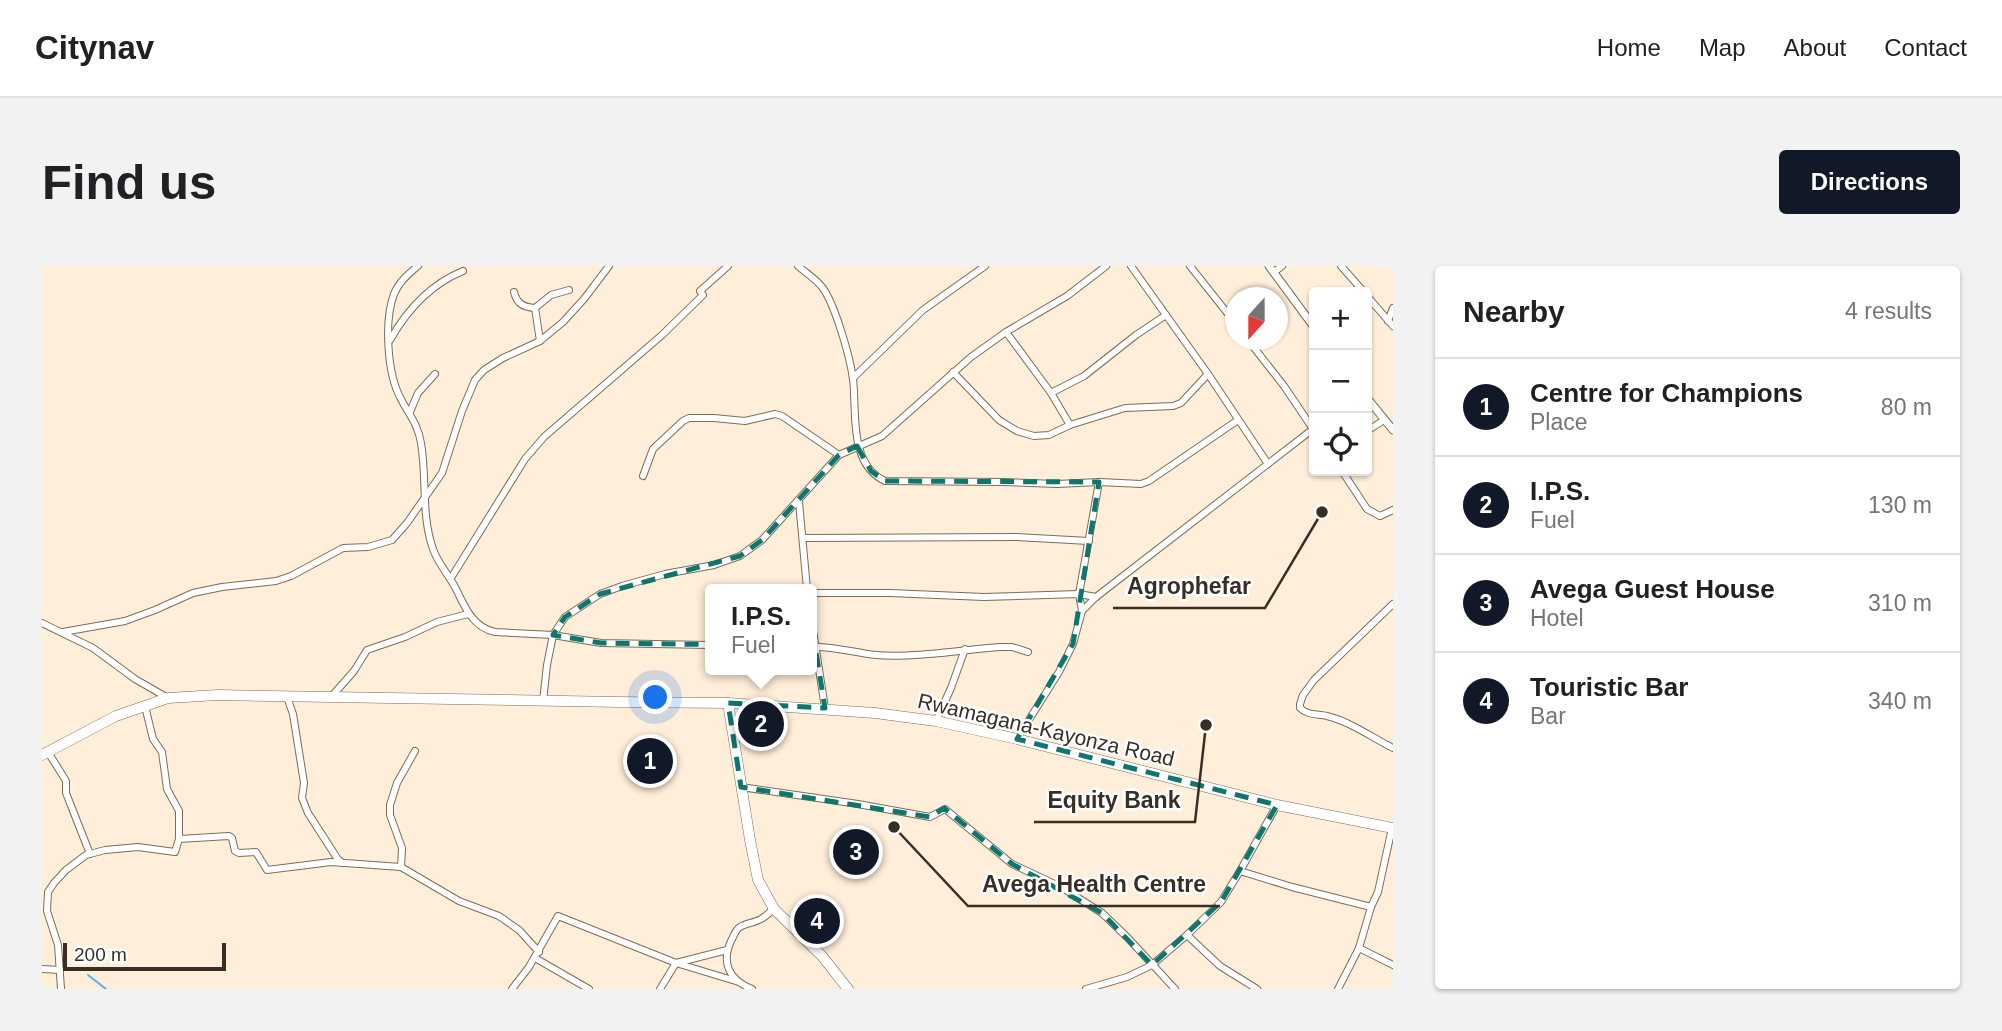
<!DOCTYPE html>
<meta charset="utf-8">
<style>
:root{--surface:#fff;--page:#f2f2f2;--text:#202124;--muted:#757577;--line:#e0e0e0;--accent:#111827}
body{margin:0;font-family:Helvetica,sans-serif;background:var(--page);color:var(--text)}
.controls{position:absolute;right:21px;top:21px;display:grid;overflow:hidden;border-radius:7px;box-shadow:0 2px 5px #0004}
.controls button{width:63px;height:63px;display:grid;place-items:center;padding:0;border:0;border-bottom:2px solid var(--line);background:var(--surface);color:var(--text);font:35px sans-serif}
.compass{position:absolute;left:1183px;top:21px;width:63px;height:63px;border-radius:50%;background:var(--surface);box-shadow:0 2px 5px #0004;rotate:201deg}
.scale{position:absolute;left:21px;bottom:18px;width:163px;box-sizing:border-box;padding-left:7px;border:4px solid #372f25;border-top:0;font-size:19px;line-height:24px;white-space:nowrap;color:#372f25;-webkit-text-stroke:5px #fff;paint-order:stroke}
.you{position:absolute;left:614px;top:432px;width:24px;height:24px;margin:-18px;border:5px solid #fff;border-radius:50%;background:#1a73e8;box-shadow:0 0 0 10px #1a73e833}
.badge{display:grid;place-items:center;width:46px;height:46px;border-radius:50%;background:var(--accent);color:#fff;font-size:23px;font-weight:700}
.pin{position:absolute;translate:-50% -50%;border:4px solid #fff;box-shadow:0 2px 7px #0006}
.popup{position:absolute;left:663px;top:318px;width:112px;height:91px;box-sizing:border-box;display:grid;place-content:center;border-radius:7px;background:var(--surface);filter:drop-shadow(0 2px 5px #0005);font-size:23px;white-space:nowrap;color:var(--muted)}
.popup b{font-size:26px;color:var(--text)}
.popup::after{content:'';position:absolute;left:50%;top:100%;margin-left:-14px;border:14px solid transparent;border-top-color:var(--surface)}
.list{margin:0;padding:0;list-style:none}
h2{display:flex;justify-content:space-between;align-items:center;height:91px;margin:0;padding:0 28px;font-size:30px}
h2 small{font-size:23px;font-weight:400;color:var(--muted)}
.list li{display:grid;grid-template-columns:46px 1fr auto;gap:21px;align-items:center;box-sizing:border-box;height:98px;padding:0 28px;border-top:2px solid var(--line)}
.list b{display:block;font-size:26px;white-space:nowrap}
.list p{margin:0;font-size:23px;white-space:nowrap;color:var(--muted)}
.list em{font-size:23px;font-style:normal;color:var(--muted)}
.icon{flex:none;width:38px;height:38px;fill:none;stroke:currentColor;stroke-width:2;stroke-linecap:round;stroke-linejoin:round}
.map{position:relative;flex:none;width:1351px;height:723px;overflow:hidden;border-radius:7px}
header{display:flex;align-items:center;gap:42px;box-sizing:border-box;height:98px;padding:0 35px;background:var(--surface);border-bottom:2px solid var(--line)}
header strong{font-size:33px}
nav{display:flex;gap:38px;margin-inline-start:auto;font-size:24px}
.intro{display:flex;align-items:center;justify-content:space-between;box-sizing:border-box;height:168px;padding:0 42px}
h1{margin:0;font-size:49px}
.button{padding:18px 32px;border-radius:7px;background:var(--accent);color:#fff;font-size:24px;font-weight:700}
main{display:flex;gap:42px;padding:0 42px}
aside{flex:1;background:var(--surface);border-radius:7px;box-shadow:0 2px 5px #0004}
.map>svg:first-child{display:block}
</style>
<header>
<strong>Citynav</strong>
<nav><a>Home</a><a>Map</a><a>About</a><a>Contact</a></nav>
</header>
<div class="intro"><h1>Find us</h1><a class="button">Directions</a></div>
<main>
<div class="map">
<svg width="1351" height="723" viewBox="0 0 1351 723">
<rect width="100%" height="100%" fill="#ffeed9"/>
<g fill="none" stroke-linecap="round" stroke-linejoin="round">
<path stroke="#57b3ef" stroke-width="2" d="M46,709L64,723"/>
<defs>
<g id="minor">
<path d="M376,0C366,8 357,16 352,28C342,55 345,108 359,133C367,149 376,158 379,177C385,212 379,249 391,283C396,298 408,310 415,325C423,342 432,362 453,366L511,369L559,377L668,379"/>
<path d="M756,0C764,7 774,13 780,21C793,38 808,91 811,113C815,145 806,198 843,215L961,216L1015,218L1057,216L1099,218L1107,215L1196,154"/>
<path d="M1089,0L1166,108L1226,198"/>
<path d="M1148,0L1194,58"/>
<path d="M1299,0L1322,26"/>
<path d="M1232,6L1240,0"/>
<path d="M472,26C475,38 481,41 493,42L509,29L527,24"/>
<path d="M1325,30L1351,60"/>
<path d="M493,42L498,75"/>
<path d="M1346,55L1351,42"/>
<path d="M964,66L1009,127L1028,159"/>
<path d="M348,74C365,44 389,18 421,5"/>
<path d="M1206,74L1242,120L1271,163"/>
<path d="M911,106L957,154L975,165L992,170L1007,169L1028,159L1083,142L1131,140L1139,137L1166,108"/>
<path d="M811,112L881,44L943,0"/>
<path d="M1009,127L1042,110L1094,69L1124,49"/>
<path d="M368,146L376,127L393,108"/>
<path d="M1325,165L1342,154"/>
<path d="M1300,205L1325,243L1338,250L1351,244"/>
<path d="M601,210L611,183L641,155L647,152H672L703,155L733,148L740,150L797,189"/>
<path d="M757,236L765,323"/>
<path d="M761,272L974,271L1047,275"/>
<path d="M409,312L483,193L502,171L620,69L661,29L658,25L686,0"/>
<path d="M770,327H848L942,331L1037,328L1054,331"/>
<path d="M1351,338L1272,414L1261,429L1258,438V442C1265,449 1275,448 1285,450C1309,456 1329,471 1351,482"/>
<path d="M1040,345L1037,328L1057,216"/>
<path d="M0,357L51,382L93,413L126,432"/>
<path d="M770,358L783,442"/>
<path d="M21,366L83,355L113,344L151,327L180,321L234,315L249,310L301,282L326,281L350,274L365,257L400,207L420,145L433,114L442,104L461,92L498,75L521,56L542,33L567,0"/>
<path d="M770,381C792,380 813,387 834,389C873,392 919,384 958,381H970L986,386"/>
<path d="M290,430L312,405L325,384L363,371L395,356L426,348"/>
<path d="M245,431L251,448L262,517L260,532L266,547L295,592L300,597"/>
<path d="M501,435L505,399L511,369L523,351L558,328L580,320L623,308L672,299L698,290L720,274L797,189L840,170L929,91L964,66L1025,30L1064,0"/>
<path d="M894,455L909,422L923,383"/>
<path d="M975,473L1017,406L1031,378L1040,345L1054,331L1271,163L1272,164"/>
<path d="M6,486L24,515V527L48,588"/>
<path d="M699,521L816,538L888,551L903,543L970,598L1019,621L1060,647L1086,672L1133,723"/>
<path d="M137,573L187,570L190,572L193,585L197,587L214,586L225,604L289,596L359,601L417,635L457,650L477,664L497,686"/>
<path d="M359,601L360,582L348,549V539L355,517L373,485"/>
<path d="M1198,605L1250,621L1329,641"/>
<path d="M1145,669L1178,700L1215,723"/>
<path d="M1317,682L1351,699"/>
<path d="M493,692L547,723"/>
<path d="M0,703L18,704"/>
<path d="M19,723L16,679L5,645L6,626L12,617L24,604L44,589L63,584L96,581L133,586L137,573V545L125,523L120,486L111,473L103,440"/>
<path d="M470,723L487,701L516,650L634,697L685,684"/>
<path d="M618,723L634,697L697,716"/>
<path d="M710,723C687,714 679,697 689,675C692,670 693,664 698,661C704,657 712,657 719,653C723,651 728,646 732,643"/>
<path d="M1044,723L1085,711L1110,699L1145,669L1179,636L1198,605L1235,539"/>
<path d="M1296,723L1317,682L1329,641L1336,626L1350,562"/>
</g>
<g id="tertiary">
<path d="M1227,0L1272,61"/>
<path d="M1325,132L1351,164"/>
</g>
<g id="trunk">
<path d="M686,437L708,574L716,614L732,643L780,690L806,723"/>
<path d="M0,489L74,450L126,432L176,429L577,436L686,437L833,447L894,455L975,473L1235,539L1351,562"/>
</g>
</defs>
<use href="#minor" stroke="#7e6c55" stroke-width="8"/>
<use href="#tertiary" stroke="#7e6c55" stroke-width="9"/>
<use href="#trunk" stroke="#7e6c55" stroke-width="11"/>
<use href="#minor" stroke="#fff" stroke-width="6"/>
<use href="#tertiary" stroke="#fff" stroke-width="7"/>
<use href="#trunk" stroke="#fff" stroke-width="10"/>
</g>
<path fill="none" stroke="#0f766e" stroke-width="5" stroke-dasharray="14 9" stroke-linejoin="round" d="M815,180L829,205L843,215L1057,216L1031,378L975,473L1235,539L1179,636L1110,699L1060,647L970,598L902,542L888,551L699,521L686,437L783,442L773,380L559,377L511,369L523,351L558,328L698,290L720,274L797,189Z"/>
<g text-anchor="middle" stroke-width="5" stroke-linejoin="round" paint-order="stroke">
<g font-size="21" fill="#372f25" stroke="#fff">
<text transform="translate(1004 464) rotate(13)" y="7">Rwamagana-Kayonza Road</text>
</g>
</g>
<path fill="none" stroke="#372f25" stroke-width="2.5" d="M1280 246L1223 342H1071M1164 459L1153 556H992M852 561L926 640H1178"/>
<g fill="#372f25" stroke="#fff" stroke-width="2.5">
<circle cx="1280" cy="246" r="7"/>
<circle cx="1164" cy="459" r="7"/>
<circle cx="852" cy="561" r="7"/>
</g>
<g font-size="23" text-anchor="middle" font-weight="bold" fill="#372f25" stroke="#fff" stroke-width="5" stroke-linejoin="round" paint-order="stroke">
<text x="1147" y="328">Agrophefar</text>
<text x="1072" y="542">Equity Bank</text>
<text x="1052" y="626">Avega Health Centre</text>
</g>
</svg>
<div class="controls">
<button>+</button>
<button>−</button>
<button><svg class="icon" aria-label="locate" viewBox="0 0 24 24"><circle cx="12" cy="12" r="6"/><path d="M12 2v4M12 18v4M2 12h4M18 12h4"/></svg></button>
</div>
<svg class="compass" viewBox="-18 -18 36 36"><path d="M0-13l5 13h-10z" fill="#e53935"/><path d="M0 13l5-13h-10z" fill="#757577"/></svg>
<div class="scale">200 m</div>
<div class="you"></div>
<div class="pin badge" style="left:608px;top:495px">1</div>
<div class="pin badge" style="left:719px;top:458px">2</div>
<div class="popup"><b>I.P.S.</b>Fuel</div>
<div class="pin badge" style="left:814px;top:586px">3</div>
<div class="pin badge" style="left:775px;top:655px">4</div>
</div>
<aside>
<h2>Nearby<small>4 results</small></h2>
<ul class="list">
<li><span class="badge">1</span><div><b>Centre for Champions</b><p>Place</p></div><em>80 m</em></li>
<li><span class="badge">2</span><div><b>I.P.S.</b><p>Fuel</p></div><em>130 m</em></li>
<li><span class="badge">3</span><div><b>Avega Guest House</b><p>Hotel</p></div><em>310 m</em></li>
<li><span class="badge">4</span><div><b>Touristic Bar</b><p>Bar</p></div><em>340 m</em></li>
</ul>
</aside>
</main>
